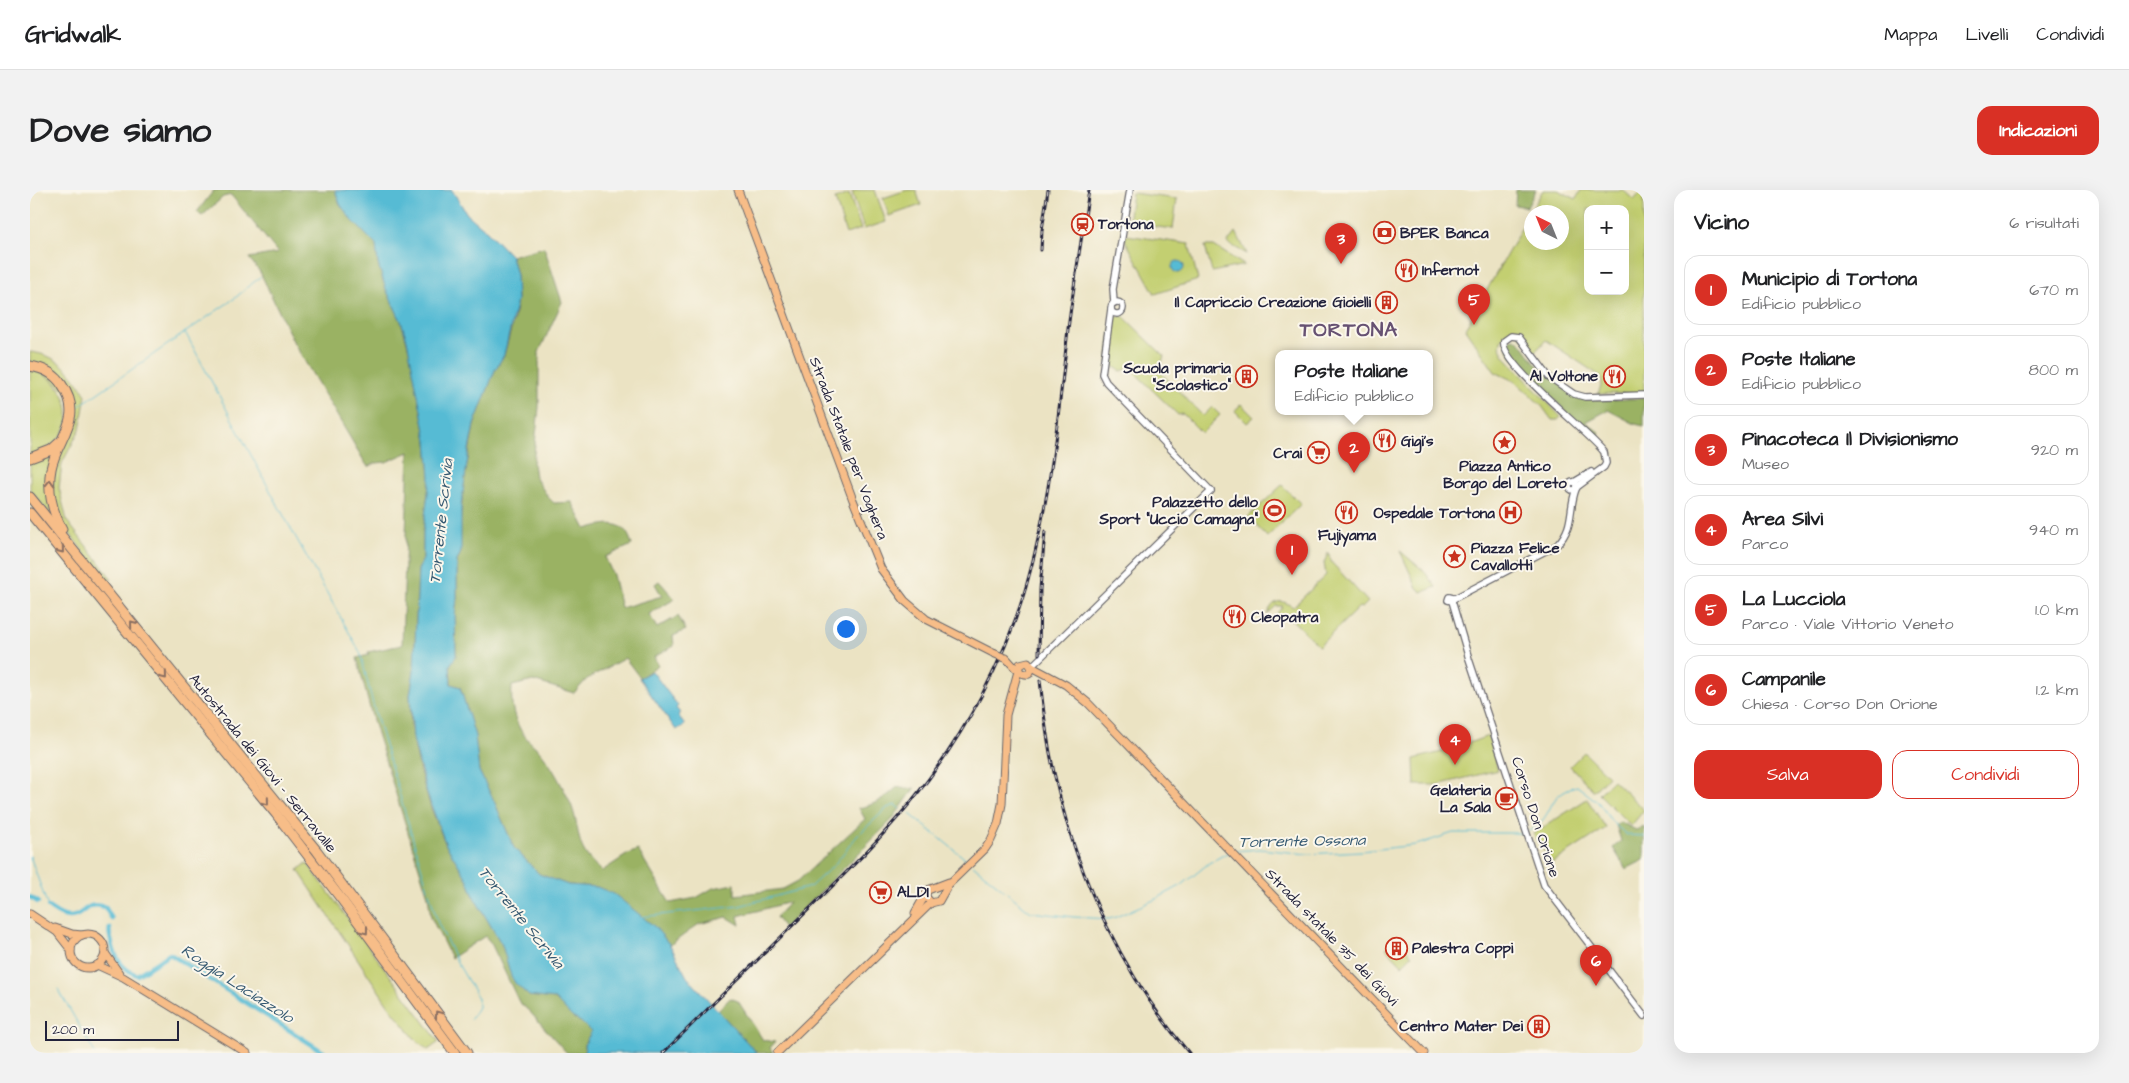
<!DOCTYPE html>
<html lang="it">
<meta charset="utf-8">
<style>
:root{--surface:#fff;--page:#f2f2f2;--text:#202124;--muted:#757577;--line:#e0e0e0;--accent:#d93025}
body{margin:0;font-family:"Architects Daughter",sans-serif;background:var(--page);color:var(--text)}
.controls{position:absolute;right:15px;top:15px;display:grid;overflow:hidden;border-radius:10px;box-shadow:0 5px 20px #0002}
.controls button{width:45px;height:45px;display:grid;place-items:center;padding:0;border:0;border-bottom:1px solid var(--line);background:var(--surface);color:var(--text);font:25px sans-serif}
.compass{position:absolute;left:1494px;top:15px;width:45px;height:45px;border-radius:50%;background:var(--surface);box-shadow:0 5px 20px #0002;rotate:317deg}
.scale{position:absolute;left:15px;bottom:12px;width:134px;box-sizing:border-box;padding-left:5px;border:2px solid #22223b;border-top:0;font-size:14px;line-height:18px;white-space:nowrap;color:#22223b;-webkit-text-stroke:4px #fbf7ec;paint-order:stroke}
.you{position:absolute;left:815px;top:438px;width:18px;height:18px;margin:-12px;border:4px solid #fff;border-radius:50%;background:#1a73e8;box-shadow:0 0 0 8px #1a73e833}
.badge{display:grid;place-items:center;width:32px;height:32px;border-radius:50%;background:var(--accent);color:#fff;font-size:16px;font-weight:700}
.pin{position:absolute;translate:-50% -41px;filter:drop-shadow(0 1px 2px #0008)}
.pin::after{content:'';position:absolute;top:26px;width:18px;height:15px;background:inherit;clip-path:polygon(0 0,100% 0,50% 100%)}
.popup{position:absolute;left:1245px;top:160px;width:158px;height:65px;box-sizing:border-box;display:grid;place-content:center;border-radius:10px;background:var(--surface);filter:drop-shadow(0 1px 4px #0005);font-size:16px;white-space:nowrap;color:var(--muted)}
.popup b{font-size:19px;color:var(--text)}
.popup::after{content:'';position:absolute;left:50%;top:100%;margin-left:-10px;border:10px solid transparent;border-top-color:var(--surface)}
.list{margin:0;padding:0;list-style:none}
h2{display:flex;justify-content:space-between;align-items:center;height:65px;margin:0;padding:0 20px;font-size:21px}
h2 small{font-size:16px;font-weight:400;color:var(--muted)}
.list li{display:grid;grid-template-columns:32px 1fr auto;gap:15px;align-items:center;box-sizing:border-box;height:70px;margin:0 10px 10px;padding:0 10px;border:1px solid var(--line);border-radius:15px}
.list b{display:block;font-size:19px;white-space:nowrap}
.list p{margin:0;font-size:16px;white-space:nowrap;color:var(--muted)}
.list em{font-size:16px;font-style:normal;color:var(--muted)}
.actions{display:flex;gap:10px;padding:15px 20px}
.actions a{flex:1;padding:11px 0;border:1px solid var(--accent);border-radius:15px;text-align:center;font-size:18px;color:var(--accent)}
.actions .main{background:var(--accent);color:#fff}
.map{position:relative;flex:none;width:1614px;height:863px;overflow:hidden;border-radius:15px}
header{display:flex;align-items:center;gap:30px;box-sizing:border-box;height:70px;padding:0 25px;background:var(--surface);border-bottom:1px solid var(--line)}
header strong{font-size:24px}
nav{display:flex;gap:28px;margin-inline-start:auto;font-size:18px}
.intro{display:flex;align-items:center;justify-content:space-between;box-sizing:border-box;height:120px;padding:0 30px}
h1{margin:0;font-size:35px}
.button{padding:12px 22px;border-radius:15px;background:var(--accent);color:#fff;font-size:18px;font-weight:700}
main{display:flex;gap:30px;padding:0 30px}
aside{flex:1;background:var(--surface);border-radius:15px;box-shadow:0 5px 20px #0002}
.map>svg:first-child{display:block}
</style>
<header>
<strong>Gridwalk</strong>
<nav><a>Mappa</a><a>Livelli</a><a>Condividi</a></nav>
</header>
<div class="intro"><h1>Dove siamo</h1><a class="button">Indicazioni</a></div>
<main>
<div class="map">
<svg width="1614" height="863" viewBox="0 0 1614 863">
<rect width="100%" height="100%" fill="#fbf7ec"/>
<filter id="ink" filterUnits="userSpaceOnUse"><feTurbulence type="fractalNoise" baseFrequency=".02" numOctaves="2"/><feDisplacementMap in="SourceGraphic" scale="10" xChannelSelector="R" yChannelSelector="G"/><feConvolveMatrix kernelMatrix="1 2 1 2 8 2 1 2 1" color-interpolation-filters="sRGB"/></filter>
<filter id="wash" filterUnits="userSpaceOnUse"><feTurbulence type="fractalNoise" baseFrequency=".0096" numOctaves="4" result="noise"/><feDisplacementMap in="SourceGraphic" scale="20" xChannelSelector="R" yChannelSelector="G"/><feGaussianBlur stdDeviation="1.12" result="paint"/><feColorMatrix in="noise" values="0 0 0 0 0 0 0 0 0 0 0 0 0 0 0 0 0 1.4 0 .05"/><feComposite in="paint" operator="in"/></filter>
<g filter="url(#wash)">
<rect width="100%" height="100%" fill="#ebe3c3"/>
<g fill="#c3cf71" stroke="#727856" fill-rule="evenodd">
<path d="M828,0H845L856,32L834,39L822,2Z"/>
<path d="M877,0H886L891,15L859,26L853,8Z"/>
<path d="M1513,0H1528L1546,9L1551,0H1593L1604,10L1612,1L1614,3V203L1568,204L1572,193L1570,186L1516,150L1504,163L1496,151L1487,143L1476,145C1468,151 1469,159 1475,167L1531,227L1528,230H1522L1511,215L1486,192L1465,182L1435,139ZM1558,19H1595V101H1558ZM1502,22H1532V52H1502Z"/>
<path d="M1102,3L1147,9L1143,39L1098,33Z"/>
<path d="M819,4L831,39L816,44L805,9Z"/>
<path d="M1206,42L1217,64L1197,53Z"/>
<path d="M1096,45L1159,54L1168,90L1125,104L1095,50Z"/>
<path d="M1175,56H1184L1214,75L1182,82Z"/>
<path d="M1093,126L1134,166L1129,181L1173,226L1182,217L1190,225L1172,243L1153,224L1148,225L1100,178L1091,181L1077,173L1083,127Z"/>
<path d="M0,162C29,165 41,182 56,205L50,239L32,273L29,298L37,331L82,389L76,392L32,333L22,302L27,269L44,236L45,215L42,205L0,173Z"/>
<path d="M0,180C28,184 49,219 32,244C24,256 12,261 0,265Z"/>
<path d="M1211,214L1224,227L1217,233L1205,221Z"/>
<path d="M25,260L21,325L0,299V271Z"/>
<path d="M1252,295L1271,314L1237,347L1218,327Z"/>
<path d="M1370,361L1394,381L1406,397L1392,402L1387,398Z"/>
<path d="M1298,363L1302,373L1338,412L1332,418L1329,417L1289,456L1261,429L1260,430L1256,427L1249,429L1244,427L1253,416H1246L1237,425C1243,410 1250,408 1263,417L1296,385L1294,373Z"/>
<path d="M1458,546L1468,580L1407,595H1385L1384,569L1420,560Z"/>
<path d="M1554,562L1578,586L1564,601L1540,576Z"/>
<path d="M1583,590L1614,620L1601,636L1569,604Z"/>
<path d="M1557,609L1576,638L1522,673L1503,644Z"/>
<path d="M277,673L409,852L398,860L385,849L359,816L268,680Z"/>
<path d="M1366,749L1382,765L1372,775L1356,758Z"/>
</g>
<g fill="#9ab263" stroke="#5e6a4f">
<path d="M184,0H305L310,14L346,55L348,74L356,99L371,131L380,163L397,251L400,287L393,342V369L388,380L384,481L380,505L381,539L390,582L401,618L416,655L438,690L444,707L472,755L485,793L499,806L526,809L542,827L551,832L561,842L554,855L555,863H537L500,822L489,812L461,753L455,746L421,768L401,727L398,706L344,534L327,468L339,465L338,462L372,455L379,262L356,272L346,273L338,277L334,271L264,153L230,82L219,68L248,63L201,5L193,7L172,26L167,22Z"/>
<path d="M1486,0H1506L1497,17L1485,15Z"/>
<path d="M514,57L532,112L509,162V217L503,273L505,287L518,307L524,313L542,312L556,339C577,333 595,328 602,355L575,367L583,385L591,418L632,406L625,394L629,391L645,409L619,424L627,438L648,426L656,440L643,446L644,456L624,467L628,475L610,488L595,468L557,489L544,503L503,491L482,496C481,512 482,523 489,537C494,547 501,553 509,560C520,572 536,602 542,617C552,647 544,658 572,681L598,664L608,660L640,713L666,708L683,698L705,694V705L753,699L768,691L835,629L829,618C846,614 855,609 867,597L877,599L885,598L861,631L754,738L746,727L760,712L708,726L710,735L697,727L669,734L640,755L625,737L567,697L538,695L509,684L484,658L464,611L449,581L445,546L430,497L421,494L420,475L426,466L425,424L427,409V371L431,362L429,346L434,292L444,235L465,180L474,165L484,129L487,110L486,85L481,66Z"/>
<path d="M1484,148L1490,152L1507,175L1547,207L1581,210L1614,208V236L1605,234L1578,220L1556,232L1570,243L1566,248L1549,235L1483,168L1479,162L1476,152Z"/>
<path d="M1590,632L1606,640L1614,636V670L1596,679L1583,658L1591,651L1586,635Z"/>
<path d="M700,808L708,811L733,850L745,852L740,858L743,863H727L688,821Z"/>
</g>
<g fill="#56bbd4" stroke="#3c6e88">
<path d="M305,0H422L437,24L458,42L481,66L486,85L487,110L474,165L465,180L444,235L439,260L431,316V362L427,371V409L425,424L426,466L420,475L421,494L430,497L445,546L449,581L464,611L484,658L509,684L538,695L567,697L584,704L625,737L640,755L657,787L727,863H555L554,855L561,842L551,832L542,827L525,809L499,806L485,793L481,786L472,755L444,707L438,690L416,655L397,604L383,549L380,505L384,481L388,380L393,369V342L400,287L397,251L377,150L371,131L356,99L348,74L346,55L320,28L310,14Z"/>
<circle cx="1148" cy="77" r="6"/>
<path d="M622,481L648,516L646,518L650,523L648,525L655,535L646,540L609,488Z"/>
</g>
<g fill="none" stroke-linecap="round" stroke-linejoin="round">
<g stroke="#56bbd4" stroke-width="1">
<path d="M155,142L250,319L330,462L345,522L408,733L428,774L448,808V817L441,829"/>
<path d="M49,216L205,108L230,87"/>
<path d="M880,624L938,671"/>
<path d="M1499,641C1527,626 1514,604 1547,596L1568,612L1583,633L1597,645L1614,646"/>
<path d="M1205,661L1230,659L1277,664L1331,661L1386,655L1423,643H1493"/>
<path d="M0,666L18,717"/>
<path d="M943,675L1001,722L1044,727L1079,729L1086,727L1126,709L1152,695L1179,673L1199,662"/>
<path d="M611,727L709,716L780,697L804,675L827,646L857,618L865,615L870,619"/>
<path d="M28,799L65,863"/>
</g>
<g stroke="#56bbd4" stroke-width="4.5">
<path d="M0,707L8,712"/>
<path d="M18,717C24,721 31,727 39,727C55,727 54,710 75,717L82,729"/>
<path d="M80,738C78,744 81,747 82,754C86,769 91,778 107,785L140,764L295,863"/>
</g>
</g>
</g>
<g filter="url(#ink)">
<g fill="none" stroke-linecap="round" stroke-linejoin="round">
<defs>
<g id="minor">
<circle cx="1087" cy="118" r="6"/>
<path d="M1084,113L1083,99L1100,0"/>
<path d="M1544,292L1561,282"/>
<circle cx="1543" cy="296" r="4"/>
<path d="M1547,297L1574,277L1576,273L1574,262C1559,242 1468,172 1474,151L1481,146L1489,147L1519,187L1544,204L1555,207L1614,205"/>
<path d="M1423,409L1527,355C1545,336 1538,320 1546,299"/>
<path d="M1422,411L1418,410L1419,407L1423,408L1422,411L1439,469L1514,695L1614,826"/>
<path d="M1002,476L1181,301L1076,192L1072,184L1081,119"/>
</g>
<g id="major">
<path d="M708,0L823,310L851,379L875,411L896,429L963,463"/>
<path d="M1002,477L1036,495L1058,513L1394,863"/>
<path d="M896,707L901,713L909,711L918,695L955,659L961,650L968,634L972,614L976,525L990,474L998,472L1002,478L999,484C990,486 983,475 976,468"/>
<path d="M885,723L898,700L919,692"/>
<path d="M0,724L27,742L41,760"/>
<path d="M25,738L42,744L52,745"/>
<circle cx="58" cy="761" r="17"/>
<path d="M75,763L89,783"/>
<path d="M67,775L93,787L217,863"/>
<path d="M747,863L901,713"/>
</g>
<g id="highway">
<path d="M0,176C13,178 25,184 32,195C55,228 27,248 21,279C17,299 22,321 32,339"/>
<path d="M0,268L21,260L31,251"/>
<path d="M0,307L287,661L437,863"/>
<path d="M0,323L246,624L312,710L425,863"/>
</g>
</defs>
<use href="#minor" stroke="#68666b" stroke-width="8"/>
<use href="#major" stroke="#68666b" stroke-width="9"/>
<use href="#highway" stroke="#68666b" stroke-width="11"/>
<use href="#minor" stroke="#fff" stroke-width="5.5"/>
<use href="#major" stroke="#f7bd88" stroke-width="7"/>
<use href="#highway" stroke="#f7bd88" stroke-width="9"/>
<defs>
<g id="rail">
<path d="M1011,60L1012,40L1018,0"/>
<path d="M1009,464L1010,399L1015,341"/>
<path d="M1010,490C1014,525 1018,560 1027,595C1049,691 1095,788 1159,863"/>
<path d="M633,863C675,822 716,781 758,740C800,698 843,658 880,613C934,547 979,465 1000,382C1021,303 1029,221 1038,139C1044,93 1052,46 1059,0"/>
</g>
</defs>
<use href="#rail" stroke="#22223b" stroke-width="3"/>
<use href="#rail" stroke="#fbf7ec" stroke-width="1" stroke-dasharray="4" stroke-linecap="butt"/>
<defs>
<path id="major-bridge" d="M963,463L975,468"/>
</defs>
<use href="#major-bridge" stroke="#68666b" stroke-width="9" stroke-linecap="butt"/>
<use href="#major-bridge" stroke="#f7bd88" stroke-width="7"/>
</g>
<defs><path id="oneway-chevron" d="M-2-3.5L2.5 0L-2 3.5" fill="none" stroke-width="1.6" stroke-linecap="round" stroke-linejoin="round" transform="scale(1.25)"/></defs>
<g stroke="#8c7062">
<use href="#oneway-chevron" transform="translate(20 293) rotate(-89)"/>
<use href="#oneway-chevron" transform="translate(31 360) rotate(51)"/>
<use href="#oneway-chevron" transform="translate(103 434) rotate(-129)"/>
<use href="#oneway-chevron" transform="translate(134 486) rotate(51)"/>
<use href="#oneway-chevron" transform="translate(236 612) rotate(51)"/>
<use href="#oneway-chevron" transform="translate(335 741) rotate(53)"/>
<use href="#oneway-chevron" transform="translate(408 824) rotate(-127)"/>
</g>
</g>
<defs>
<symbol id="station-ring" viewBox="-11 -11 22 22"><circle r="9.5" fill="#fbf7ec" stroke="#c8321e" stroke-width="1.5"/><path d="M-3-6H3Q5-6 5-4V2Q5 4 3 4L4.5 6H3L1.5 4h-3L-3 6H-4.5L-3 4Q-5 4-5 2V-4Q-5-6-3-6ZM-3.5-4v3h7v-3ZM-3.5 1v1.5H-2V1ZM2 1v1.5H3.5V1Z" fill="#c8321e"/></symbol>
<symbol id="bank-ring" viewBox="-11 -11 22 22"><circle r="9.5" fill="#fbf7ec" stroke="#c8321e" stroke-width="1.5"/><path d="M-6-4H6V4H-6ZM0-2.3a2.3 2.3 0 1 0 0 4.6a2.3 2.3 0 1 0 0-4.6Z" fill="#c8321e"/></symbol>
<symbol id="restaurant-ring" viewBox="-11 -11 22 22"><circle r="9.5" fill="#fbf7ec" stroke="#c8321e" stroke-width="1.5"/><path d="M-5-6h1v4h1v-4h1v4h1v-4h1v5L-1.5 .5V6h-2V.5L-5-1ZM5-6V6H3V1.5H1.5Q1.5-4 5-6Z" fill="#c8321e"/></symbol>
<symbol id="building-ring" viewBox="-11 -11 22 22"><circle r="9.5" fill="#fbf7ec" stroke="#c8321e" stroke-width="1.5"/><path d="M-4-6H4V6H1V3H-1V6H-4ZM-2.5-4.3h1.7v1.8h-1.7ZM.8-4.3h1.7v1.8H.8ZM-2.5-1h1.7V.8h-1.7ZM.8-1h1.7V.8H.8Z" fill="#c8321e"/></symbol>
<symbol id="sight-ring" viewBox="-11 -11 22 22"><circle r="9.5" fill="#fbf7ec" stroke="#c8321e" stroke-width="1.5"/><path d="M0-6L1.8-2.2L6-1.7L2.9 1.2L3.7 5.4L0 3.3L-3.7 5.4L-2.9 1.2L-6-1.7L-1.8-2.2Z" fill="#c8321e"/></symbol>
<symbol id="supermarket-ring" viewBox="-11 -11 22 22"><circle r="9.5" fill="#fbf7ec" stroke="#c8321e" stroke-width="1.5"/><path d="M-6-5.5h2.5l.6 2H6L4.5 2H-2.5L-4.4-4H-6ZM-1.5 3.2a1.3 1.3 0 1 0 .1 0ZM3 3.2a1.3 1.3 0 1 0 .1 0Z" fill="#c8321e"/></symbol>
<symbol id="stadium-ring" viewBox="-11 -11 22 22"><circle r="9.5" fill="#fbf7ec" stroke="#c8321e" stroke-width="1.5"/><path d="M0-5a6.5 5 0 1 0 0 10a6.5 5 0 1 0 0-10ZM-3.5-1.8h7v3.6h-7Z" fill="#c8321e"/></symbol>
<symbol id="hospital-ring" viewBox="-11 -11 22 22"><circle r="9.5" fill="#fbf7ec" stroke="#c8321e" stroke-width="1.5"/><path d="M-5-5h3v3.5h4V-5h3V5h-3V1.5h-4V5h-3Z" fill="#c8321e"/></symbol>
<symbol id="cafe-ring" viewBox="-11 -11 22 22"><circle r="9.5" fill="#fbf7ec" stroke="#c8321e" stroke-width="1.5"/><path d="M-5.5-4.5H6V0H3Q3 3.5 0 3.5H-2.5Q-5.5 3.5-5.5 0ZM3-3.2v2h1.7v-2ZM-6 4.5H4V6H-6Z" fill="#c8321e"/></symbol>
</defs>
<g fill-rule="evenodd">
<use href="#station-ring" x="1040" y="22" width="25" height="25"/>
<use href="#bank-ring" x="1342" y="30" width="25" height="25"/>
<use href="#restaurant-ring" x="1364" y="68" width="25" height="25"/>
<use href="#building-ring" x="1344" y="100" width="25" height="25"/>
<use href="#restaurant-ring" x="1572" y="174" width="25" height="25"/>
<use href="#building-ring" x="1204" y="174" width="25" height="25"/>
<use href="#restaurant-ring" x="1342" y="238" width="25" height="25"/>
<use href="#sight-ring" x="1462" y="240" width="25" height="25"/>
<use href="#supermarket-ring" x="1276" y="250" width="25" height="25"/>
<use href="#stadium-ring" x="1232" y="308" width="25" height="25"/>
<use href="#restaurant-ring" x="1304" y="310" width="25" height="25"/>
<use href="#hospital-ring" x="1468" y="310" width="25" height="25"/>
<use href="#sight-ring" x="1412" y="354" width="25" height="25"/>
<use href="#restaurant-ring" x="1192" y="414" width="25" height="25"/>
<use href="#cafe-ring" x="1464" y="596" width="25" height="25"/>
<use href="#supermarket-ring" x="838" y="690" width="25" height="25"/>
<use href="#building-ring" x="1354" y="746" width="25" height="25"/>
<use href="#building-ring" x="1496" y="824" width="25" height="25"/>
</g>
<g text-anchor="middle" stroke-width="4" stroke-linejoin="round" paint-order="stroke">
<g font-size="15" font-weight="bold" fill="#22223b" stroke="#fbf7ec" text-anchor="start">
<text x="1068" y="39">Tortona</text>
<text x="1370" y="48">BPER Banca</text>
<text x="1392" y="85">Infernot</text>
<text x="1341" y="117" text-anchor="end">Il Capriccio Creazione Gioielli</text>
<text x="1201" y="183" text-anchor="end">Scuola primaria<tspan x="1201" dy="17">"Scolastico"</tspan></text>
<text x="1568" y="191" text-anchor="end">Al Voltone</text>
<text x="1371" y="256">Gigi's</text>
<text x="1272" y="268" text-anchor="end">Crai</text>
<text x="1475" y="281" text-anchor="middle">Piazza Antico<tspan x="1475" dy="17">Borgo del Loreto</tspan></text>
<text x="1228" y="317" text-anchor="end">Palazzetto dello<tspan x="1228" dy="17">Sport "Uccio Camagna"</tspan></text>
<text x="1465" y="328" text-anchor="end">Ospedale Tortona</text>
<text x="1317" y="350" text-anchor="middle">Fujiyama</text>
<text x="1441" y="363">Piazza Felice<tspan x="1441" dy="17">Cavallotti</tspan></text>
<text x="1221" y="432">Cleopatra</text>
<text x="1461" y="605" text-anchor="end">Gelateria<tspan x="1461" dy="17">La Sala</tspan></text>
<text x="867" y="707">ALDI</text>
<text x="1382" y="763">Palestra Coppi</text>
<text x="1493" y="841" text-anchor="end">Centro Mater Dei</text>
</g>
<g font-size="15" fill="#22223b" stroke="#fbf7ec">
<text transform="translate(819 258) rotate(69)" y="5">Strada Statale per Voghera</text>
<text transform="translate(233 573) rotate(51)" y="5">Autostrada dei Giovi - Serravalle</text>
<text transform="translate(1506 627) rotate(72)" y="5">Corso Don Orione</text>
<text transform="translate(1302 747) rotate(46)" y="5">Strada statale 35 dei Giovi</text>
</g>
<g font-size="16" font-style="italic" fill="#345871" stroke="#fbf7ec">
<text transform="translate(410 331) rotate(-84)" y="6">Torrente Scrivia</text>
<text transform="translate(1272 650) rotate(-1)" y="6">Torrente Ossona</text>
<text transform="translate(492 727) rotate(51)" y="6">Torrente Scrivia</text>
<text transform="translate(208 793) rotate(33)" y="6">Roggia Laciazzolo</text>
</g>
<g font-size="20" font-weight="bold" letter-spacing="1" fill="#665172" stroke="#fbf7ec">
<text x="1319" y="146">TORTONA</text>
</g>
</g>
</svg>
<div class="controls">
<button>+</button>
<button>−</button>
</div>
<svg class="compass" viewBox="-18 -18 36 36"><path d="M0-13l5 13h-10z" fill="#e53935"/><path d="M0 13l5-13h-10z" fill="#757577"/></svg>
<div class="scale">200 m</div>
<div class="you"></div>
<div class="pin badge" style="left:1262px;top:385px">1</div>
<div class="pin badge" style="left:1324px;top:283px">2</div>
<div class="popup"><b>Poste Italiane</b>Edificio pubblico</div>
<div class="pin badge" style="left:1311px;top:74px">3</div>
<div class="pin badge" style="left:1425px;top:575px">4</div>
<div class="pin badge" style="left:1444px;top:135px">5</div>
<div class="pin badge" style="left:1566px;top:796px">6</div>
</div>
<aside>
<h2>Vicino<small>6 risultati</small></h2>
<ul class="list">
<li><span class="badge">1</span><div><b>Municipio di Tortona</b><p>Edificio pubblico</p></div><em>670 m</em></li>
<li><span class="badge">2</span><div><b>Poste Italiane</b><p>Edificio pubblico</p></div><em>800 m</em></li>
<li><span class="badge">3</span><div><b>Pinacoteca Il Divisionismo</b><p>Museo</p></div><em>920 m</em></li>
<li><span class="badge">4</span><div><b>Area Silvi</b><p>Parco</p></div><em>940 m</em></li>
<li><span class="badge">5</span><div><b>La Lucciola</b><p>Parco · Viale Vittorio Veneto</p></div><em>1.0 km</em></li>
<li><span class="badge">6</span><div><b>Campanile</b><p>Chiesa · Corso Don Orione</p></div><em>1.2 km</em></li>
</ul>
<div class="actions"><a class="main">Salva</a><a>Condividi</a></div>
</aside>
</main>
